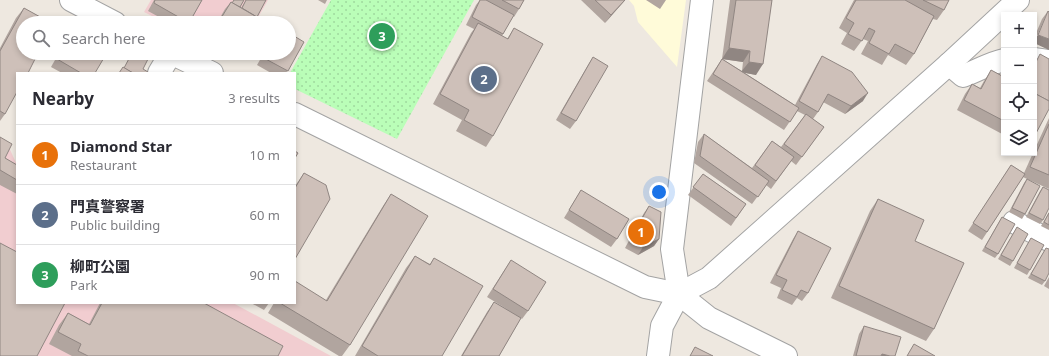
<!DOCTYPE html>
<meta charset="utf-8">
<style>
:root{--surface:#fff;--page:#f7f7f7;--text:#2b2b33;--muted:#7c7c81;--line:#e1e1e2;--accent:#b45309}
body{margin:0;font-family:"Noto Sans","Noto Sans JP",sans-serif;background:var(--page);color:var(--text)}
.controls{position:absolute;right:12px;top:12px;display:grid;overflow:hidden;border-radius:0px;box-shadow:0 2px 6px #0003}
.controls button{width:36px;height:36px;display:grid;place-items:center;padding:0;border:0;border-bottom:1px solid var(--line);background:var(--surface);color:var(--text);font:20px sans-serif}
.you{position:absolute;left:659px;top:192px;width:14px;height:14px;margin:-10px;border:3px solid #fff;border-radius:50%;background:#1a73e8;box-shadow:0 0 0 6px #1a73e833}
.badge{display:grid;place-items:center;width:26px;height:26px;border-radius:50%;background:var(--accent);color:#fff;font-size:13px;font-weight:700}
.pin{position:absolute;translate:-50% -50%;border:2px solid #fff;box-shadow:0 1px 4px #0006}
.list{margin:0;padding:0;list-style:none}
h2{display:flex;justify-content:space-between;align-items:center;height:52px;margin:0;padding:0 16px;font-size:17px}
h2 small{font-size:13px;font-weight:400;color:var(--muted)}
.list li{display:grid;grid-template-columns:26px 1fr auto;gap:12px;align-items:center;box-sizing:border-box;height:60px;padding:0 16px;border-top:1px solid var(--line)}
.list b{display:block;font-size:15px;white-space:nowrap}
.list p{margin:0;font-size:13px;white-space:nowrap;color:var(--muted)}
.list em{font-size:13px;font-style:normal;color:var(--muted)}
.icon{flex:none;width:22px;height:22px;fill:none;stroke:currentColor;stroke-width:2;stroke-linecap:round;stroke-linejoin:round}
.map{position:relative;flex:none;width:1049px;height:356px;overflow:hidden}
.search{position:absolute;background:var(--surface);box-shadow:0 2px 6px #0003;left:16px;top:16px;width:280px;height:44px;display:flex;align-items:center;gap:10px;box-sizing:border-box;padding:0 14px;border-radius:22px;color:var(--muted);font-size:15px}
.panel{position:absolute;background:var(--surface);box-shadow:0 2px 6px #0003;left:16px;top:72px;width:280px;height:232px;border-radius:0px}
.map>svg:first-child{display:block}
</style>
<div class="map">
<svg width="1049" height="356" viewBox="0 0 1049 356">
<defs>
<pattern id="park-dots" width="8" height="8" patternUnits="userSpaceOnUse"><rect width="8" height="8" fill="#bafeb8"/><path d="M2 2h.1M6 6h.1" fill="none" stroke="#9fd99e" stroke-width="1.8" stroke-linecap="round"/></pattern>
</defs>
<rect width="100%" height="100%" fill="#eee8e0"/>
<g fill="#f1cdd0">
<path d="M151,0H268L255,23H166L144,12Z"/>
<path d="M0,139L7,143L17,165V303H233L331,356H0Z"/>
</g>
<path fill="#fffbd9" d="M629,0H686L677,67L638,22L634,6Z"/>
<path fill="url(#park-dots)" d="M331,0H474L397,139L295,89V73H290Z"/>
<g fill="none" stroke-linecap="round" stroke-linejoin="round">
<defs>
<g id="minor">
<path d="M71,0L115,23"/>
<path d="M171,53L212,73"/>
<path d="M1034,59L1049,61"/>
<path d="M949,64L963,76C977,71 990,63 1004,60"/>
<path d="M159,73L171,53"/>
<path d="M295,114L645,287L679,294L709,318L786,356"/>
<path d="M1014,222L1049,240"/>
<path d="M679,294L672,249L702,0"/>
<path d="M658,356L662,326L679,294L709,278L949,64L1018,0"/>
</g>
</defs>
<use href="#minor" stroke="#a3a3a3" stroke-width="24"/>
<use href="#minor" stroke="#fff" stroke-width="22"/>
</g>
<g fill="#b1a59f" fill-rule="evenodd">
<path d="M154,0H202L189,23H170L148,11Z"/>
<path d="M234,0H244L240,7L241,8L246,0H266L257,17L254,21H253L252,23H217L225,9L231,2L232,3Z"/>
<path d="M318,0H327L325,4Z"/>
<path d="M480,0H524L519,9L514,17L513,16L502,36L507,39L514,28L493,136L486,147L456,131L462,120L433,104L471,33L474,29L466,25L476,5Z"/>
<path d="M581,0H625L619,7L605,23Z"/>
<path d="M646,0H666L660,9Z"/>
<path d="M730,0H772L756,75L745,73L795,105L817,64L822,56L863,101L845,114L823,102L818,112L813,119L824,127L796,165L791,161L771,189L766,185L752,204L694,163L698,142L704,134L752,168L772,141L781,147L805,115L797,111L784,130L707,81L722,59ZM722,59L743,62L742,71Z"/>
<path d="M854,0H949L944,10L937,20L933,19L914,54L906,65L888,55L882,65L861,54L868,41L863,39L854,51L841,44L847,33L839,28Z"/>
<path d="M24,8L5,114L0,121V48L16,18Z"/>
<path d="M1048,11L1034,43V38L1042,19Z"/>
<path d="M304,42L286,73H271L257,65L264,53H289Z"/>
<path d="M59,53H99L95,73H62L51,67Z"/>
<path d="M593,57L576,121L570,129L556,120L588,65Z"/>
<path d="M991,70L1004,77V135L957,110L965,94L972,84L980,88L984,81Z"/>
<path d="M1049,118V189L1027,179L1025,214L1022,219L1009,212L1024,183L1027,179L1023,177L982,240L968,231L1011,165L1024,173L1033,153H1034V151Z"/>
<path d="M0,137L5,158L17,165V194L0,185Z"/>
<path d="M304,173L295,259V186Z"/>
<path d="M703,174L746,204L731,226L688,195Z"/>
<path d="M1043,187V220L1040,224L1026,217L1040,191Z"/>
<path d="M581,190L617,239L611,247L564,218Z"/>
<path d="M391,194L350,345L342,356H339L268,313L274,303H295L326,300L383,206Z"/>
<path d="M878,199L915,241L934,329L926,341L831,298L870,211Z"/>
<path d="M649,206L659,239L654,246L638,255L625,248L644,213Z"/>
<path d="M1049,212V230L1041,226Z"/>
<path d="M1002,217L998,254L995,258L982,251Z"/>
<path d="M1017,227L1013,261L1010,266L998,259Z"/>
<path d="M798,231L808,293L802,301L797,298L792,305L777,298L781,288L770,283L793,239Z"/>
<path d="M1031,238L1030,270L1027,275L1014,268Z"/>
<path d="M1046,248L1045,281L1042,285L1028,278Z"/>
<path d="M415,256L430,264L434,258L442,356H355L406,268Z"/>
<path d="M511,260L528,311L522,319L521,318L499,356H461L487,312L494,302L510,311L487,297Z"/>
<path d="M1049,277V289L1044,286Z"/>
<path d="M100,303H204L278,356H72L49,344L59,325L68,313L89,324Z"/>
<path d="M251,303H269L264,310Z"/>
<path d="M864,326L895,356H853L859,334Z"/>
</g>
<g fill="#908682">
<path d="M625,0L619,7L605,23L611,15Z"/>
<path d="M1038,35L1049,39V50L1034,43V40Z"/>
<path d="M729,48L750,51L743,62L722,59Z"/>
<path d="M749,62L763,64L756,75L741,72Z"/>
<path d="M868,93L863,101L845,114L851,106Z"/>
<path d="M659,239L654,246L638,255L643,247Z"/>
<path d="M882,354L890,356H880Z"/>
</g>
<g fill="#cec0b9" stroke="#908682">
<path d="M155,0H202L189,23L154,3Z"/>
<path d="M234,0H244L240,7L232,3Z"/>
<path d="M246,0H266L257,17L242,8Z"/>
<path d="M480,0H486L514,15L503,34L472,17Z"/>
<path d="M502,0H524L519,9Z"/>
<path d="M595,0H625L611,15Z"/>
<path d="M736,0H772L763,64L749,62L750,51L729,48Z"/>
<path d="M856,0H905L934,16L914,54L895,44L889,54L869,43L875,31L869,28L862,41L848,34L854,23L846,18Z"/>
<path d="M923,0H949L944,10Z"/>
<path d="M231,2L255,16L252,23H218Z"/>
<path d="M24,8L51,23H23V53H38L28,73H17V92L5,114L0,111V51Z"/>
<path d="M1048,11L1049,12V39L1038,35Z"/>
<path d="M478,23L508,39L514,28L543,44L493,136L464,120L469,110L440,94Z"/>
<path d="M289,33L304,42L288,71L262,57L264,53H289Z"/>
<path d="M60,53H99L105,56L95,73H81L57,59Z"/>
<path d="M132,53H138L148,59L143,69L148,72L147,73H133L124,68Z"/>
<path d="M1040,54L1049,59V101L1034,93V66Z"/>
<path d="M822,56L852,72L868,93L851,106L828,94L818,112L799,101Z"/>
<path d="M593,57L608,66L576,121L561,113Z"/>
<path d="M722,59L799,108L790,122L713,74Z"/>
<path d="M123,67L133,73H119Z"/>
<path d="M991,70L1004,77V121L964,100L972,84L981,89Z"/>
<path d="M1034,93L1049,101V109L1034,137Z"/>
<path d="M806,114L824,127L802,157L784,144Z"/>
<path d="M1049,124V175L1030,167Z"/>
<path d="M704,134L769,181L758,197L700,156Z"/>
<path d="M0,137L12,144L5,158L17,165V180L0,170Z"/>
<path d="M772,141L794,157L776,181L755,165Z"/>
<path d="M295,151L298,153L295,158Z"/>
<path d="M1011,165L1025,174L987,232L973,223Z"/>
<path d="M304,173L326,185L330,199L295,259V188Z"/>
<path d="M703,174L746,204L736,218L693,187Z"/>
<path d="M1027,179L1040,186L1025,214L1012,208Z"/>
<path d="M1043,187L1049,190V208L1043,220L1029,213Z"/>
<path d="M581,190L629,219L617,239L569,210Z"/>
<path d="M391,194L428,216L350,345L280,303H295V281L327,301Z"/>
<path d="M878,199L924,220L915,241L964,263L934,329L839,286Z"/>
<path d="M649,206L661,212L659,239L643,247L630,240Z"/>
<path d="M1049,213V225L1044,222Z"/>
<path d="M1002,217L1015,224L998,254L985,247Z"/>
<path d="M1017,227L1028,234L1013,261L1001,255Z"/>
<path d="M798,231L831,248L808,293L801,290L797,297L782,290L787,280L776,275Z"/>
<path d="M1031,238L1044,245L1030,270L1017,263Z"/>
<path d="M0,243L17,252V303H65L37,356H0Z"/>
<path d="M1046,248L1049,249V273L1045,281L1031,274Z"/>
<path d="M415,256L430,265L434,258L483,286L442,356H378L362,346Z"/>
<path d="M511,260L546,282L528,311L493,289Z"/>
<path d="M494,302L521,318L499,356H462Z"/>
<path d="M102,303H204L283,346L278,356H88L78,351L81,344L58,332L68,313L90,325Z"/>
<path d="M864,326L901,337L895,356H890L882,354L881,356H856Z"/>
<path d="M914,344L935,356H907Z"/>
<path d="M695,347L713,356H690Z"/>
</g>
</svg>
<div class="controls">
<button>+</button>
<button>−</button>
<button><svg class="icon" aria-label="locate" viewBox="0 0 24 24"><circle cx="12" cy="12" r="6"/><path d="M12 2v4M12 18v4M2 12h4M18 12h4"/></svg></button>
<button><svg class="icon" aria-label="layers" viewBox="0 0 24 24"><path d="M12 4l9 5-9 5-9-5zM3 14l9 5 9-5"/></svg></button>
</div>
<div class="you"></div>
<div class="pin badge" style="left:641px;top:232px;background:#e8710a">1</div>
<div class="pin badge" style="left:484px;top:79px;background:#5c6f8a">2</div>
<div class="pin badge" style="left:382px;top:36px;background:#2e9e5b">3</div>
<div class="search"><svg class="icon" aria-label="search" viewBox="0 0 24 24"><circle cx="10" cy="10" r="6"/><path d="M15 15l6 6"/></svg>Search here</div>
<section class="panel">
<h2>Nearby<small>3 results</small></h2>
<ul class="list">
<li><span class="badge" style="background:#e8710a">1</span><div><b>Diamond Star</b><p>Restaurant</p></div><em>10 m</em></li>
<li><span class="badge" style="background:#5c6f8a">2</span><div><b>門真警察署</b><p>Public building</p></div><em>60 m</em></li>
<li><span class="badge" style="background:#2e9e5b">3</span><div><b>柳町公園</b><p>Park</p></div><em>90 m</em></li>
</ul>
</section>
</div>
